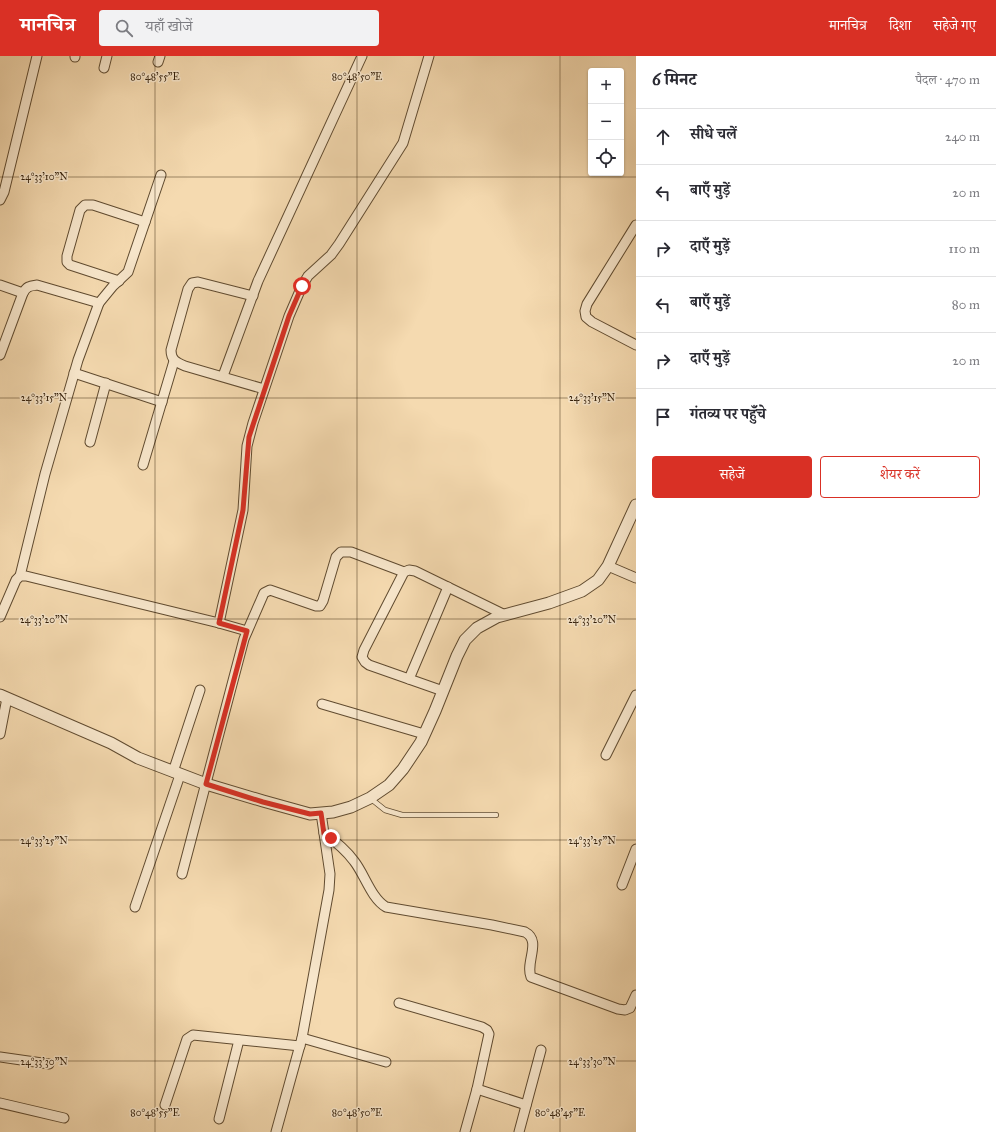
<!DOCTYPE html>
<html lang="hi">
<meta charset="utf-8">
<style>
:root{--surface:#fff;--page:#f2f2f3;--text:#2b2b33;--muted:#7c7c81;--line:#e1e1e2;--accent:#d93025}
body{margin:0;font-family:"IM FELL Great Primer","Noto Serif Devanagari",serif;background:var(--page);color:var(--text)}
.controls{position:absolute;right:12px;top:12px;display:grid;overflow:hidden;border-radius:4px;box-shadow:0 1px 3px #0004}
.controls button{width:36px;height:36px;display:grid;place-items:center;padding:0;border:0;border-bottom:1px solid var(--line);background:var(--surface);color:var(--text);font:20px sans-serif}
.stop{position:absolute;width:12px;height:12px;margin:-9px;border:3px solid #d93025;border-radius:50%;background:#fff}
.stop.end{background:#d93025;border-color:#fff;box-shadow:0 1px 4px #0008}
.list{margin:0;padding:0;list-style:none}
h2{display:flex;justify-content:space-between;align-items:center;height:52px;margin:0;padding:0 16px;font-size:17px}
h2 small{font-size:13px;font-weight:400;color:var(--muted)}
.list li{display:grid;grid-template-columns:26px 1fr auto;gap:12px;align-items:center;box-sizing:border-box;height:56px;padding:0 16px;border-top:1px solid var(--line)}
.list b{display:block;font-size:15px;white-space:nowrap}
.list em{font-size:13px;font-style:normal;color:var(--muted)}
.actions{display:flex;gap:8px;padding:12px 16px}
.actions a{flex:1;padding:9px 0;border:1px solid var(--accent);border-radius:4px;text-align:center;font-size:14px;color:var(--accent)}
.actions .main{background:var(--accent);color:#fff}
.icon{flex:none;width:22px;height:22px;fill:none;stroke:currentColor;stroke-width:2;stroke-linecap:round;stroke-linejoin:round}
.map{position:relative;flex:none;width:636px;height:1076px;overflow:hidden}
header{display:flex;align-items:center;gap:24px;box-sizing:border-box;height:56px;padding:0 20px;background:var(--accent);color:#fff}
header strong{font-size:19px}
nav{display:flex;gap:22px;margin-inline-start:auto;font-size:14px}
.search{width:280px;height:36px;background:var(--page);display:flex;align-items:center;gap:10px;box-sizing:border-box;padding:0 14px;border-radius:4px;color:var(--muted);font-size:15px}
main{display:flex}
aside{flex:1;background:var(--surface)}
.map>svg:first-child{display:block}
</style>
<header>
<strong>मानचित्र</strong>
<div class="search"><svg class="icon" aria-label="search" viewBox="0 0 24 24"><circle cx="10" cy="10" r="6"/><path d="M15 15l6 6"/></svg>यहाँ खोजें</div>
<nav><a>मानचित्र</a><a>दिशा</a><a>सहेजे गए</a></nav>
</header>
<main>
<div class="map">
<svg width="636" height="1076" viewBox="0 0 636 1076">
<rect width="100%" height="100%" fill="#f5dab0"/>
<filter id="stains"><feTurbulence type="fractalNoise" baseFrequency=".005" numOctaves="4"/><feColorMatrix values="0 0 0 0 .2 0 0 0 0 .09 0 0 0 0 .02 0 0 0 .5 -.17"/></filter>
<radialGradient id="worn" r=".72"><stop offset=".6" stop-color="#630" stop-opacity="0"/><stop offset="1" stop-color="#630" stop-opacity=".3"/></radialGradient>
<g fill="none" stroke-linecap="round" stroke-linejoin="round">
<defs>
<path id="service" d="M370,742L385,754L402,759H496"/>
<g id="minor">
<path d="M75,1V0"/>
<path d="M158,6L160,0"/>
<path d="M104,12L107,0"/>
<path d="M0,144L4,136L37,0"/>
<path d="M636,169L587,248L585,255L586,261L592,266L636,289"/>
<path d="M119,225L70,209L67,206V200L80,154L85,149H93L145,166"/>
<path d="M0,229L23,237"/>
<path d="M253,240L198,226L192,227L188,233L171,294C171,304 176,306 185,310L264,333"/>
<path d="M0,299L23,237C27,230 30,230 37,229L99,247"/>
<path d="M74,317L162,346"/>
<path d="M223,320L258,225L362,0"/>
<path d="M90,386L106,327"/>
<path d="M143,409L174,305"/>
<path d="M608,510L636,522"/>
<path d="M20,520L45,418L78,304L99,247L113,230L128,216L161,119"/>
<path d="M0,561L16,524L20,520H26L219,567L247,575"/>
<path d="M219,567L243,454L247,390L253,367L289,260L302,230L308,220L331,199L339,188L403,87L429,0"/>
<path d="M409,623L448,531"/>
<path d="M443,635L369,609L365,606L362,601L364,594L404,516L409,514L415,515L505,559"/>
<path d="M322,648L424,678"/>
<path d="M0,678L7,642"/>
<path d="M606,699L636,639"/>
<path d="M173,716L200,634"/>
<path d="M324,777C335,785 346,794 354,805C365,819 371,842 386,851L492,869L525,876C542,885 525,906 531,921L618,953L625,954L630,952L636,939"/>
<path d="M182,818L244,583L264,537L270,534L316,550H320L323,545L336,501L341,496H351L404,516"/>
<path d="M622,829L636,793"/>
<path d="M135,851L180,719"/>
<path d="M399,947L482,971L487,974L489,978L477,1033L465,1076"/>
<path d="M302,982L386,1006"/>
<path d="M0,1001L49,1008"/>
<path d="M477,1033L526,1049"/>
<path d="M0,1047L64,1062"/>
<path d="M165,1049L187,983L193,979L300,990"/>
<path d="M219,1063L239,984"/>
<path d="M276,1076L302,982L329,834L330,818L321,757"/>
<path d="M519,1076L541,994"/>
</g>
<path id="tertiary" d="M0,639L111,687L138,702L206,728L263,745L310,758L333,756L351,751L370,742L389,729L403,713L421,686L435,655L457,600L465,584L477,572L497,561L549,547L582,535L598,524L608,510L636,449"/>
</defs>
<use href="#service" stroke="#604b30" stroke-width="6"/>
<use href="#minor" stroke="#604b30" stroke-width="11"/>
<use href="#tertiary" stroke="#604b30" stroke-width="13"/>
<use href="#service" stroke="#f8e7cc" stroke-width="4.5"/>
<use href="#minor" stroke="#f8e7cc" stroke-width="9"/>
<use href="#tertiary" stroke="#f8e7cc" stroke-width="11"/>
</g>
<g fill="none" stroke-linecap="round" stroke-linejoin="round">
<path stroke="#d93025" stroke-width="5" d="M302,230L289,260L249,381L243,454L219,567L247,575L206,728L263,746L310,758L321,757L324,778L331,782"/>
</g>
<path fill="none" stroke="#2f1b06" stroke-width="1" stroke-opacity="0.45" d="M155,0V1076M357,0V1076M560,0V1076M0,121H636M0,342H636M0,563H636M0,784H636M0,1005H636"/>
<g font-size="10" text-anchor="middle" fill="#2f1b06" stroke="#f8e7cc" stroke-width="3" stroke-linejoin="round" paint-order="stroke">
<text x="155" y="24">80°48'55"E</text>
<text x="357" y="24">80°48'50"E</text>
<text x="44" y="124">24°33'10"N</text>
<text x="592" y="345">24°33'15"N</text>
<text x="44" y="345">24°33'15"N</text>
<text x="44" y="567">24°33'20"N</text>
<text x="592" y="567">24°33'20"N</text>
<text x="44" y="788">24°33'25"N</text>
<text x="592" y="788">24°33'25"N</text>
<text x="44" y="1009">24°33'30"N</text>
<text x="592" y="1009">24°33'30"N</text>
<text x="155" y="1060">80°48'55"E</text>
<text x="357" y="1060">80°48'50"E</text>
<text x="560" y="1060">80°48'45"E</text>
</g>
<rect width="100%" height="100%" filter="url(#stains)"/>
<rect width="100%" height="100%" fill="url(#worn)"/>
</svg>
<div class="controls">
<button>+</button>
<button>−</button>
<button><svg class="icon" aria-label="locate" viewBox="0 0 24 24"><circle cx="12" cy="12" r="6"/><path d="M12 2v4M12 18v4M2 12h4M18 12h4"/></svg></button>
</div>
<div class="stop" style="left:302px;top:230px"></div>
<div class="stop end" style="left:331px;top:782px"></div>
</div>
<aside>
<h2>6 मिनट<small>पैदल · 470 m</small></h2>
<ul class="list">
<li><svg class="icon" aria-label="ahead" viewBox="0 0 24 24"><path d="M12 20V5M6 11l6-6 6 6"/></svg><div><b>सीधे चलें</b></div><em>240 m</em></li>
<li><svg class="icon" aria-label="left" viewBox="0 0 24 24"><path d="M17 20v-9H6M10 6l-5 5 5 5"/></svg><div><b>बाएँ मुड़ें</b></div><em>20 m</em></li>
<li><svg class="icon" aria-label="right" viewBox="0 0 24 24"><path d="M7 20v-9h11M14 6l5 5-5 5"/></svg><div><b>दाएँ मुड़ें</b></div><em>110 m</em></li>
<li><svg class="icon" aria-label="left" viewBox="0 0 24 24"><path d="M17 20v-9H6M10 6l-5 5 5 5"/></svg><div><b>बाएँ मुड़ें</b></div><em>80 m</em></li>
<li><svg class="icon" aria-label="right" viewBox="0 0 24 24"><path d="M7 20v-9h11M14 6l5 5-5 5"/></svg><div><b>दाएँ मुड़ें</b></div><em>20 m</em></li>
<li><svg class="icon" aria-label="arrive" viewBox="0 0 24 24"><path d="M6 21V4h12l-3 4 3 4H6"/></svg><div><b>गंतव्य पर पहुँचे</b></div></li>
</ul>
<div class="actions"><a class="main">सहेजें</a><a>शेयर करें</a></div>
</aside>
</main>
